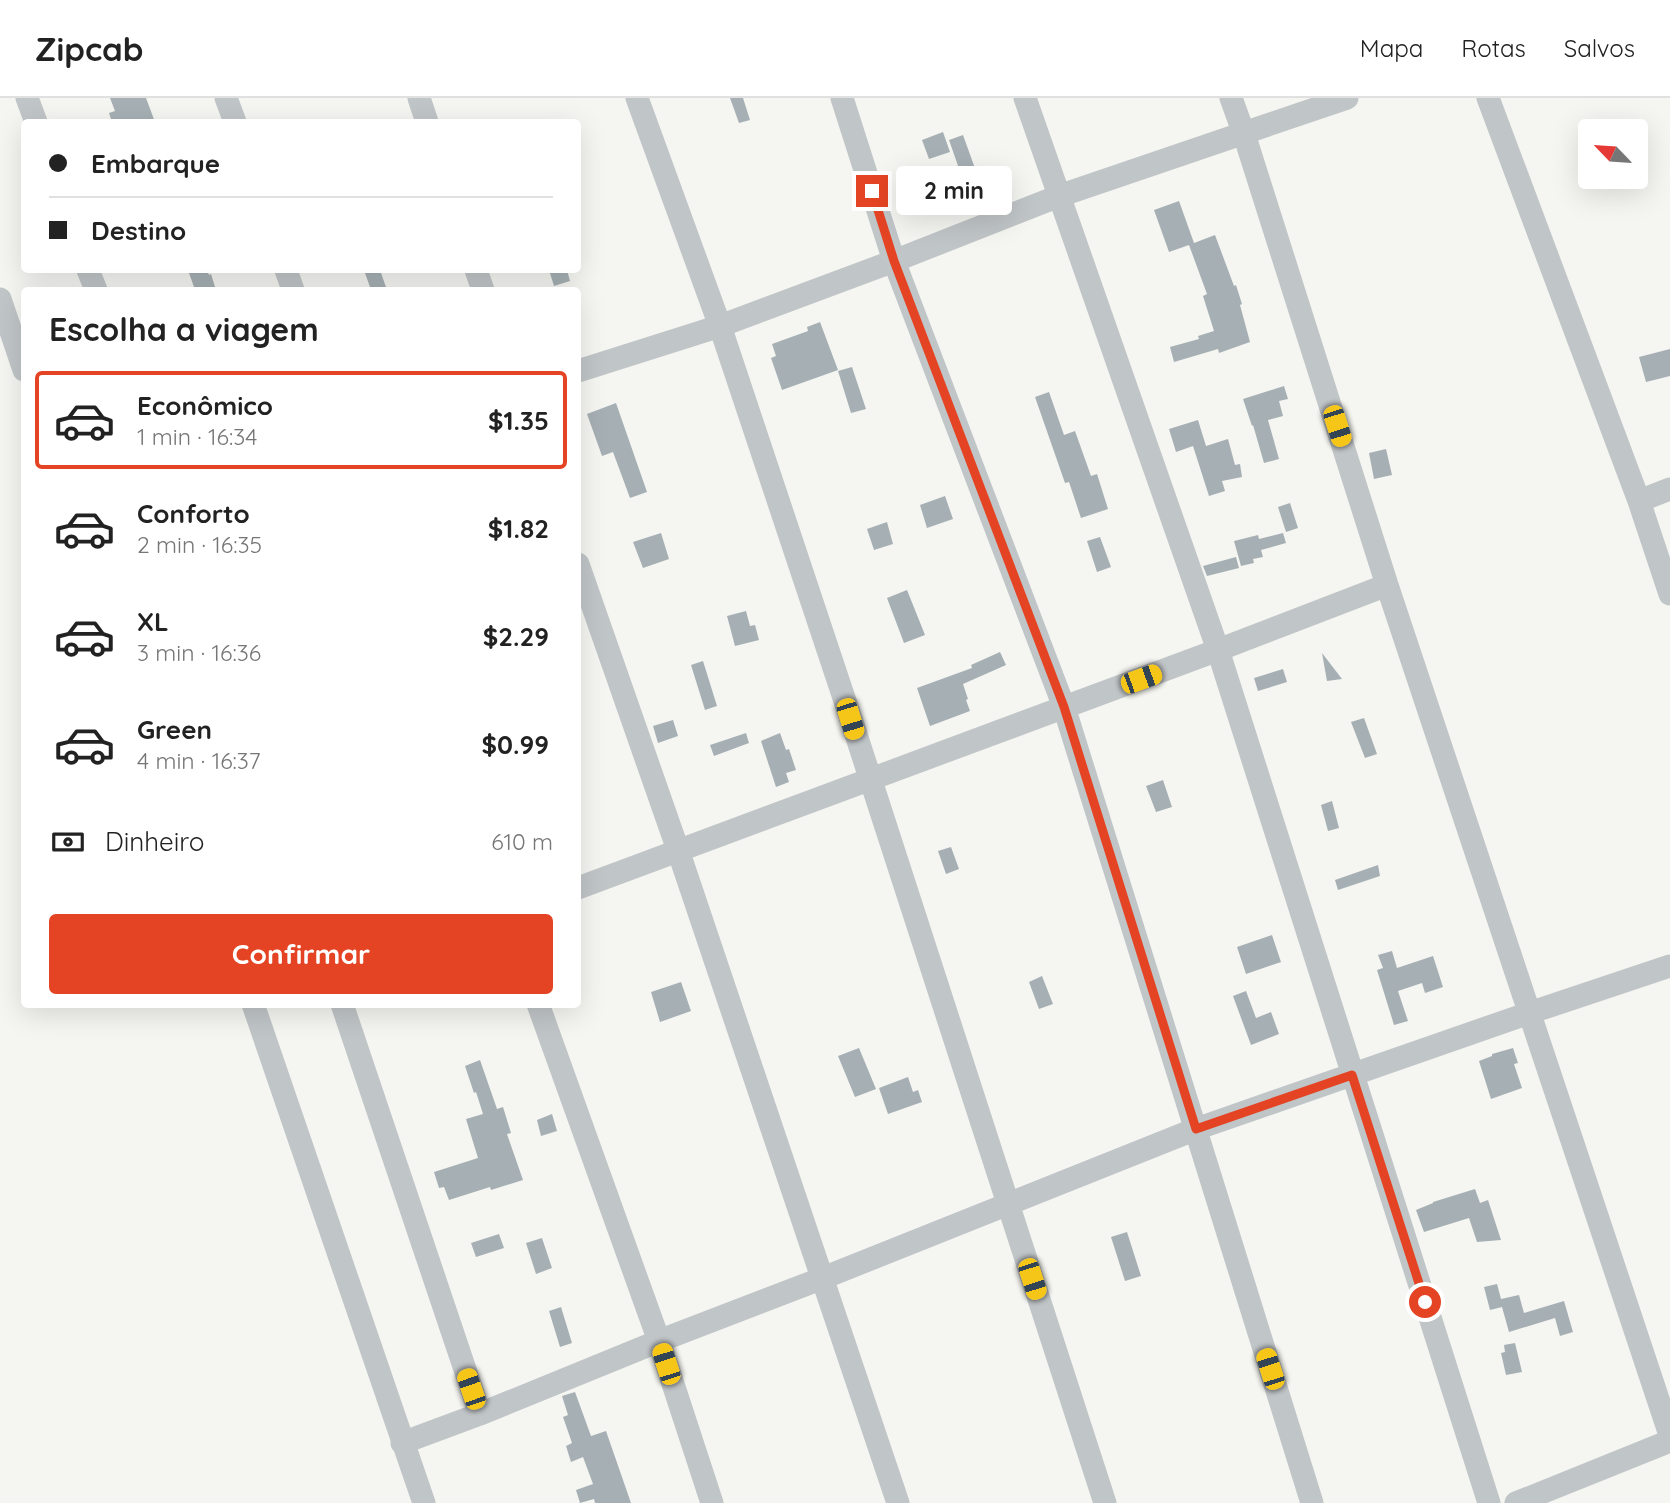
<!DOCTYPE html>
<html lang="pt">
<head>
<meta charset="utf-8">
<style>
  :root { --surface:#fff; --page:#f6f6f6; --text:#222; --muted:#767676; --line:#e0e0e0; --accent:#e44423 }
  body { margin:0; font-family:Quicksand,sans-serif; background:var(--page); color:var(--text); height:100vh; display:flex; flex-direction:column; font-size:26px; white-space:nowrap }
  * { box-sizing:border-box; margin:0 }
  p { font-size:23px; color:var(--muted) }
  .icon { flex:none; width:38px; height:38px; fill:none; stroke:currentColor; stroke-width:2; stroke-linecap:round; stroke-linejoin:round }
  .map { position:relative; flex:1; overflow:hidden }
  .details { position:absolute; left:21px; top:189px; width:560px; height:721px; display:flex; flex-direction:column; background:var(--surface); border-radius:7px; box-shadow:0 7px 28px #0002 }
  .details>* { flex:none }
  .top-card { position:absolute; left:21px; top:21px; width:560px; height:154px; border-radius:7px; box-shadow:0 7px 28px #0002; display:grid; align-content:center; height:154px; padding:0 28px; background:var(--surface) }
  .needle { width:46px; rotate:295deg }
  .tools { position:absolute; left:1578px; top:21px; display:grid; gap:14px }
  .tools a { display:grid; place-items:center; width:70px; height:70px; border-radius:7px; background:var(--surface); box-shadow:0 7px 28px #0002; font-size:35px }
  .end { position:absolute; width:32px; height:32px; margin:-16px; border:9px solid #e44423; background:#fff; box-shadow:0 0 0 4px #fff }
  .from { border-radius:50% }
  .bubble { position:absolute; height:49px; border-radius:7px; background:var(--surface); box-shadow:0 7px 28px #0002; font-size:23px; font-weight:700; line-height:49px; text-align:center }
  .car { position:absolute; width:21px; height:42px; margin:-21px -10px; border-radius:9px; box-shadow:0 0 5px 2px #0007; background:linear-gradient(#f5c518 24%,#345 0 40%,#f5c518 0 76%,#345 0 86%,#f5c518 0) }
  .top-card b { display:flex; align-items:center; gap:24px; height:66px; font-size:26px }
  .top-card b+b { border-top:2px solid var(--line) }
  .top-card i { width:18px; height:18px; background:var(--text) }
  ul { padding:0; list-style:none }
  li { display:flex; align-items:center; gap:21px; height:98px; margin:0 14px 10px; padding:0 14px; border:4px solid transparent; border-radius:7px }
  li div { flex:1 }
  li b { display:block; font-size:26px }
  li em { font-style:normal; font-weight:700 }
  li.on { border-color:var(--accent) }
  li>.icon { width:63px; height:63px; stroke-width:1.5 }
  h2 { padding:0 28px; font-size:32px; line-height:84px }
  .pay { display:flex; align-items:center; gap:18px; height:77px; padding:0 28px; font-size:26px }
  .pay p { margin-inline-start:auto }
  .primary-button { display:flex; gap:14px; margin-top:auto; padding:14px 28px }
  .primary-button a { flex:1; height:80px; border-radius:7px; background:var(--accent); color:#fff; font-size:28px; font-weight:700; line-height:80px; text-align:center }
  header { display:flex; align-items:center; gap:42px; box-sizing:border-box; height:98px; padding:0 35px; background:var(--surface); border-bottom:2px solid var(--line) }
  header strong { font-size:33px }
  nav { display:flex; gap:38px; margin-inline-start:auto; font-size:24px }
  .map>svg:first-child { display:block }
  .building { fill:#a6b0b4 }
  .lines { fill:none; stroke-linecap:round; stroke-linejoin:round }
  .minor { stroke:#c0c5c7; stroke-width:23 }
  .route { stroke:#e44423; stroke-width:9 }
</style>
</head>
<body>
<header>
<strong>Zipcab</strong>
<nav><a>Mapa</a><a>Rotas</a><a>Salvos</a></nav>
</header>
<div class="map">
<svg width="1670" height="1405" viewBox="0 0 1670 1405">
  <rect width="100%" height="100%" fill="#f5f5f1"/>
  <!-- building -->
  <path class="building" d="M110,0H146L155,24H112L109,15L115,13Z
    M730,0H743L750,22L739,25Z
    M943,34L950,54L929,61L922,42Z
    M963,37L977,76L963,82L949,42Z
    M1179,103L1194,145L1215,137L1234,188L1236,187L1242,206L1240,207L1250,244L1219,255L1218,251L1174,264L1170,249L1199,241L1198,238L1214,233L1203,198L1207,196L1189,147L1169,154L1154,112Z
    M188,172H207L209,177L211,176L216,192H195Z
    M364,172H380L387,192H371Z
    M549,172H567L570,183L554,188Z
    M820,224L838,272L782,292L771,260L776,258L772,246L808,233L807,229Z
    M1670,251V278L1646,284L1639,259Z
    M852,269L866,311L851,315L838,273Z
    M1284,288L1288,301L1279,303L1283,318L1268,322L1279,361L1264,365L1253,327L1252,328L1243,301Z
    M1049,294L1064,337L1075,333L1091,378L1097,376L1108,411L1081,420L1069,384L1065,385L1035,299Z
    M616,305L647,394L630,400L613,354L602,358L587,316Z
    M1198,322L1206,348L1228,341L1235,367L1240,366L1242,379L1222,383L1225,393L1209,398L1193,348L1176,354L1169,331Z
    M1386,351L1392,377L1374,381L1369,355Z
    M945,398L953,421L927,430L920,407Z
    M1290,405L1298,430L1286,434L1278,409Z
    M887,424L893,446L874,452L867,431Z
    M661,435L669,461L643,470L633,444Z
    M1283,435L1286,445L1261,452L1263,459L1253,461L1254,465L1241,468L1234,443L1258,437L1259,441Z
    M1100,439L1111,469L1097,474L1087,443Z
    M1236,459L1239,470L1207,478L1203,468Z
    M907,492L925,537L904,545L887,500Z
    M746,513L750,528L755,527L759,542L735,548L727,518Z
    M1000,554L1006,567L963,586L968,601L966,602L970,613L930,628L917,590L972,570L971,567Z
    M1322,555L1342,581L1327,583Z
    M703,563L717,608L705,612L691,567Z
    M1283,571L1287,584L1258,593L1254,580Z
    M1364,620L1377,656L1365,660L1351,624Z
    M673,622L678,638L658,645L653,628Z
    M746,635L749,645L714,658L710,647Z
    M780,635L786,652L789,651L796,672L786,675L789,684L776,689L761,643Z
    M1163,682L1172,709L1156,714L1146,688Z
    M1332,703L1339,730L1328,733L1321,707Z
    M951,749L959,771L946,776L938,753Z
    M1378,767L1380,778L1338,792L1335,782Z
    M1272,837L1281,864L1246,876L1237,849Z
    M1392,853L1397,870L1433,858L1443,889L1425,895L1422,885L1398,893L1408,923L1394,927L1377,872L1383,870L1378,857Z
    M1042,878L1053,906L1039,911L1029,884Z
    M681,884L691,913L660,924L651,894Z
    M1246,893L1256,920L1271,914L1279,936L1251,947L1233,898Z
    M859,950L876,991L855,999L838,958Z
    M1513,950L1518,965L1514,966L1522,990L1491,1001L1479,963L1492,958V956Z
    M480,962L497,1011L503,1009L511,1035L507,1036L523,1082L491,1092L490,1089L449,1102L444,1089L439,1090L434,1074L478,1060L466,1021L483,1016L476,994L474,995L465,968Z
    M908,979L913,994L918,992L922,1004L888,1016L879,990Z
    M552,1016L557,1033L541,1038L537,1022Z
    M1475,1091L1480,1105L1488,1102L1501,1142L1477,1144L1469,1120L1424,1134L1416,1112L1433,1105V1104Z
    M1127,1134L1141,1178L1125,1183L1111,1139Z
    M499,1136L504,1150L476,1159L471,1145Z
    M542,1140L552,1170L536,1176L526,1145Z
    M1497,1186L1501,1201L1519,1197L1524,1215L1564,1203L1573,1234L1560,1238L1555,1220L1509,1234L1502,1209L1490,1212L1484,1189Z
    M561,1209L572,1245L560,1249L549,1213Z
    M1515,1245L1522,1274L1506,1277L1501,1255L1505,1254L1504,1247Z
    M575,1294L591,1338L606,1333L631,1405H595L594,1401L580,1405L576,1392L593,1386L583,1359L571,1364L566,1348L572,1345L563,1319L568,1317L562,1298Z"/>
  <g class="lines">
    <!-- minor -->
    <path class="minor" d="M27,0L36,24
      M226,0L235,24
      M419,0L427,24
      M637,0L720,228L851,621L1105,1405
      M842,0L894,163L1064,609L1312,1405
      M1025,0L1218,552L1489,1405
      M1231,0L1244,36L1387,487L1670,1337
      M1488,0L1639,403L1670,496
      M88,172L96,192
      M286,172L293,192
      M476,172L483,192
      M0,201L24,272
      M578,273L720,228L894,163L1059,98L1347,0
      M1639,403L1670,391
      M578,466L678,752L898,1405
      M578,790L1218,552L1387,487
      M253,906L424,1405
      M342,906L480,1316
      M538,906L659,1243L712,1405
      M402,1345L480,1316L659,1243L823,1180L1196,1031L1529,915L1670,868
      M1516,1405L1670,1343"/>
  </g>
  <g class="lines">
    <!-- route -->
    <path class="route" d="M872,93L894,163L1064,609L1196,1031L1352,977L1425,1204"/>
  </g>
</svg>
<div class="tools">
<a><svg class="needle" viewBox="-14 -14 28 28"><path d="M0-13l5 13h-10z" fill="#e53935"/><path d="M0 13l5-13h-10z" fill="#767676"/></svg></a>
</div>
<i class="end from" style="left:1425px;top:1204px"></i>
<i class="end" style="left:872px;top:93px"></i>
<div class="bubble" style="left:896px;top:68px;width:116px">2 min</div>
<i class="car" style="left:1337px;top:328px;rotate:162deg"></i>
<i class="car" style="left:1141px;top:581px;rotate:70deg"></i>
<i class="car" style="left:850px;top:621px;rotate:163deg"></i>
<i class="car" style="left:1032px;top:1181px;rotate:162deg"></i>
<i class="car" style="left:666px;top:1266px;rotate:342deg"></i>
<i class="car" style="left:1270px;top:1271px;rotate:342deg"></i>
<i class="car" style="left:471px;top:1291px;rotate:341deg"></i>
<div class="top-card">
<b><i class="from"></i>Embarque</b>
<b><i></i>Destino</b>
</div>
<section class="details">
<h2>Escolha a viagem</h2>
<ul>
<li class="on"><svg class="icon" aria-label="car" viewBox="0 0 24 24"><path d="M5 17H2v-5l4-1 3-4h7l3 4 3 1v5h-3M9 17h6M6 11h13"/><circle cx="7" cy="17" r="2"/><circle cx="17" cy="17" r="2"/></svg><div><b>Econômico</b><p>1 min · 16:34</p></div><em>$1.35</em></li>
<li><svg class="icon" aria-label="car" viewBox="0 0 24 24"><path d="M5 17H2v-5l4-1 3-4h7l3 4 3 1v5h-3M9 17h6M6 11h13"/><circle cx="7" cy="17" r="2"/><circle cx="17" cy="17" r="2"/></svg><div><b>Conforto</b><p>2 min · 16:35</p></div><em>$1.82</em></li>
<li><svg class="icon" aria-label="car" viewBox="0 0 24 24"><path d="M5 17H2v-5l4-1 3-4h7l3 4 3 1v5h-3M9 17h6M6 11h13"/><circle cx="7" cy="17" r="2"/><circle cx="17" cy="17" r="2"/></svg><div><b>XL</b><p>3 min · 16:36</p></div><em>$2.29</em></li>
<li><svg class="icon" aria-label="car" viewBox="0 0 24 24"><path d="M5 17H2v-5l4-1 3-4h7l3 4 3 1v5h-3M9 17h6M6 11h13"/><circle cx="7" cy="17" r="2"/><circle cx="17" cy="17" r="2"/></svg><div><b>Green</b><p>4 min · 16:37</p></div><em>$0.99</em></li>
</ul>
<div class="pay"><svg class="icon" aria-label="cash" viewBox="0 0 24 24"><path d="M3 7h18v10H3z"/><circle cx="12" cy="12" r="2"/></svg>Dinheiro<p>610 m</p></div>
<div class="primary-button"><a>Confirmar</a></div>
</section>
</div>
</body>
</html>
